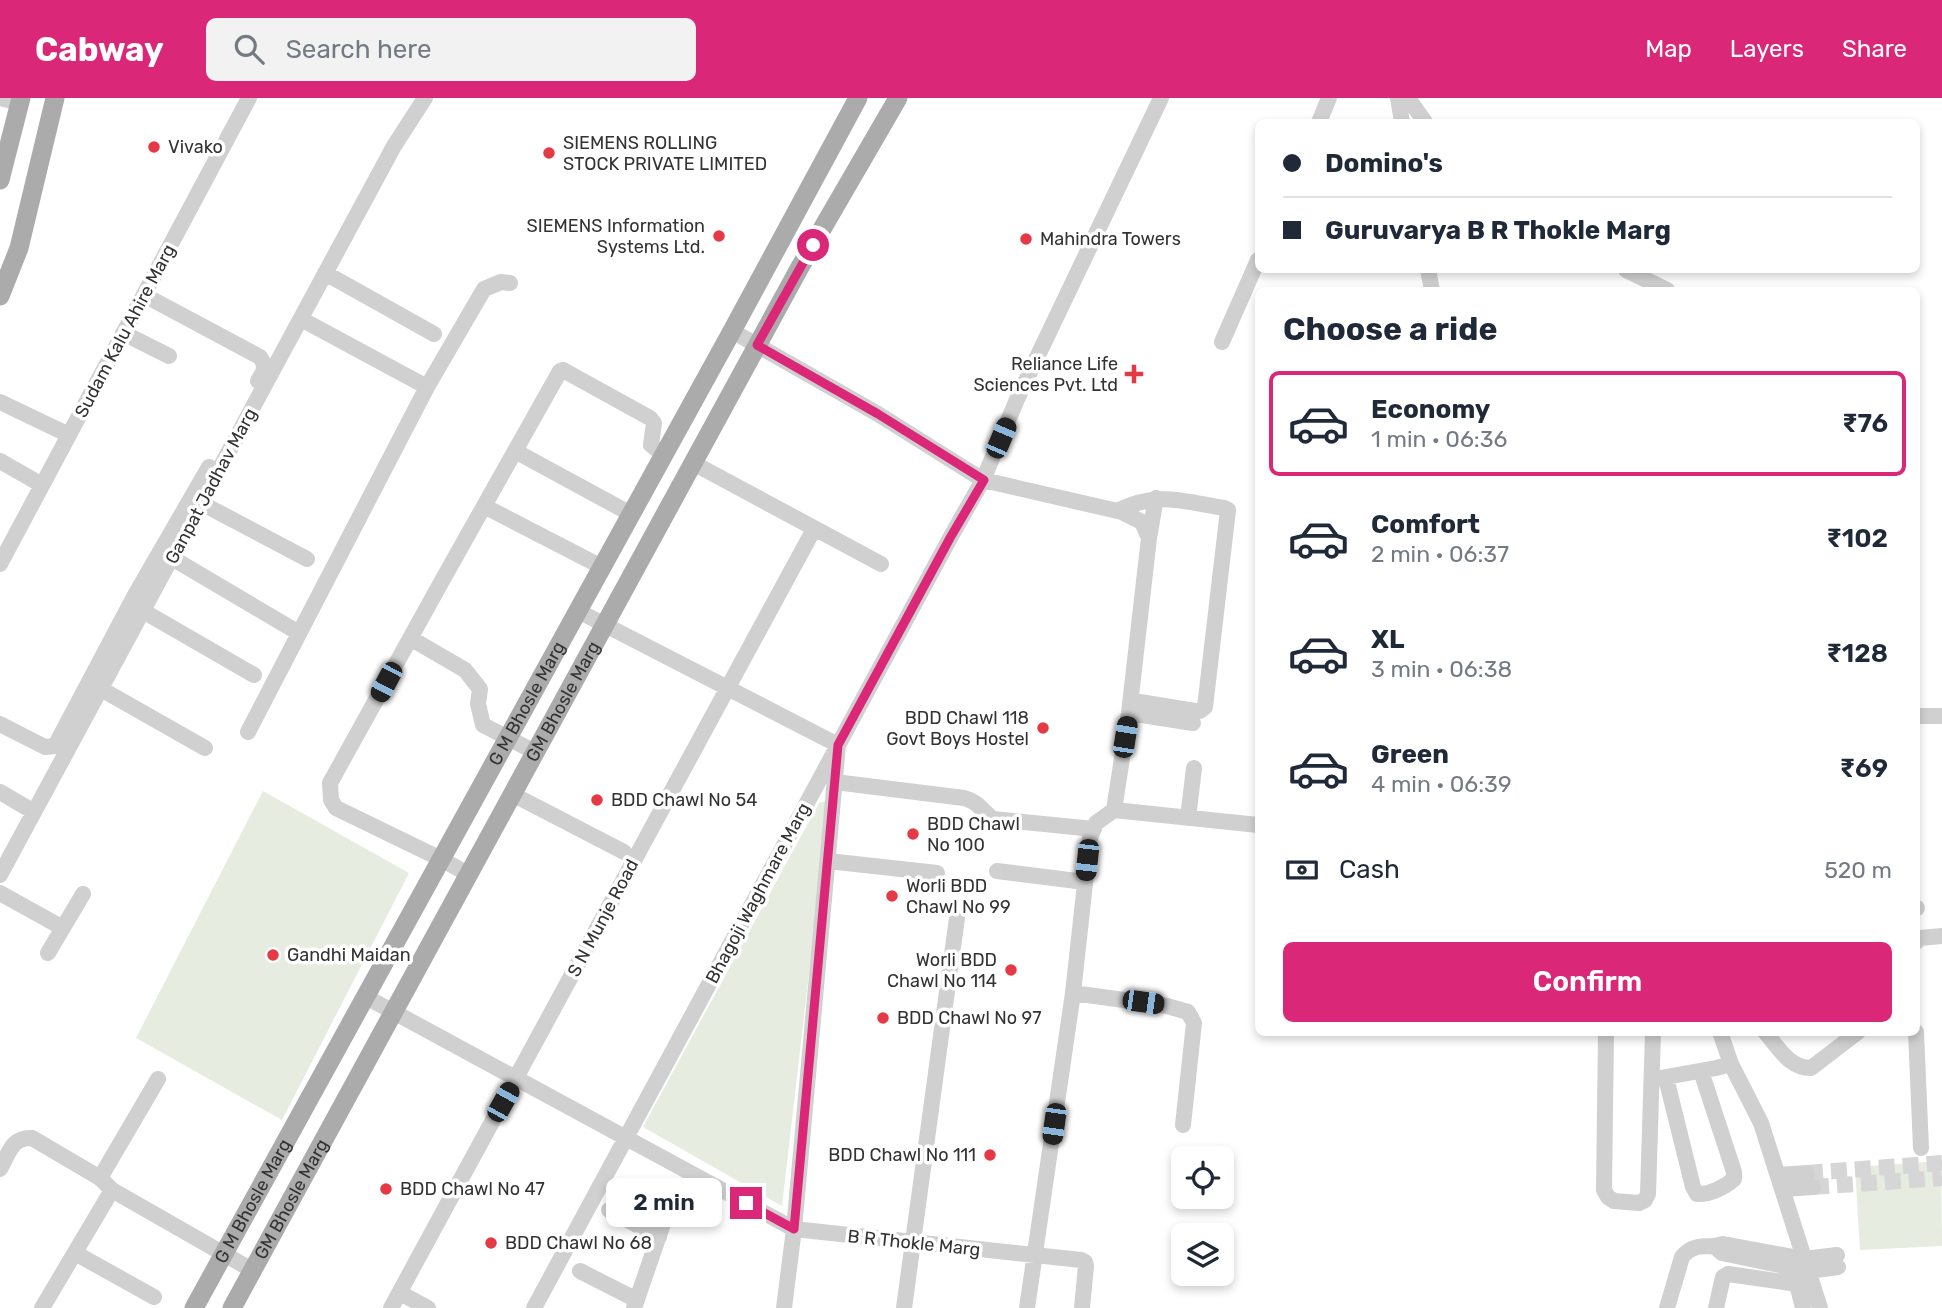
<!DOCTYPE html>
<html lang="en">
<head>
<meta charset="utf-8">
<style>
  :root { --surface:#fff; --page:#f2f2f3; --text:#1f2937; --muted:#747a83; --line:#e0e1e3; --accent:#db2777 }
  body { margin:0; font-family:Rubik,sans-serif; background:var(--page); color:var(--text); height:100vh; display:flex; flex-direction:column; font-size:26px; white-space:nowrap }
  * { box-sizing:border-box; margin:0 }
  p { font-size:23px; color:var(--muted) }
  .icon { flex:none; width:38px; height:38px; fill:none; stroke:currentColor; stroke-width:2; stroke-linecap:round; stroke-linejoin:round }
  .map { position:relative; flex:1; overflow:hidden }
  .sheet { position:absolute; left:1255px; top:189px; width:665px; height:749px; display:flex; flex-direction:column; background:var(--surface); border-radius:10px; box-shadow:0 4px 10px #0003 }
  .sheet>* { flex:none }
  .hud { position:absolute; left:1255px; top:21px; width:665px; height:154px; border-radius:10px; box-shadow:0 4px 10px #0003; display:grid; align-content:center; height:154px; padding:0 28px; background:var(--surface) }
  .buttons { position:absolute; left:1171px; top:1048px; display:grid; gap:14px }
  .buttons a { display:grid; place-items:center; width:63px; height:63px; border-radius:10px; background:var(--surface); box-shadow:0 4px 10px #0003; font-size:35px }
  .end { position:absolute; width:32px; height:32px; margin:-16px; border:9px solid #db2777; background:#fff; box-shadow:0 0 0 4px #fff }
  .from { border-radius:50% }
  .bubble { position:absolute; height:49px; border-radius:10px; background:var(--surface); box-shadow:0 4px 10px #0003; font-size:23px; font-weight:600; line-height:49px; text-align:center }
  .car { position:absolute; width:21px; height:42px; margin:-21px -10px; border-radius:9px; box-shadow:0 0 5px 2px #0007; background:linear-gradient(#222 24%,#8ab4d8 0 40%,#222 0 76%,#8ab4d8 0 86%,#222 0) }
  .hud b { display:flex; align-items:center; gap:24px; height:66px; font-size:26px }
  .hud b+b { border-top:2px solid var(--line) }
  .hud i { width:18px; height:18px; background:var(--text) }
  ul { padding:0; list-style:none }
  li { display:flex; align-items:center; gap:21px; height:105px; margin:0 14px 10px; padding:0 14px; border:4px solid transparent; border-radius:10px }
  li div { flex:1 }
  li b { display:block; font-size:26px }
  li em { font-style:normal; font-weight:600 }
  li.active { border-color:var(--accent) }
  li>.icon { width:63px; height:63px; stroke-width:1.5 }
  h2 { padding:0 28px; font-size:32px; line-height:84px }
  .pay { display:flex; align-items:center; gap:18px; height:77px; padding:0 28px; font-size:26px }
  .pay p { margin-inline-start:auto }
  .cta { display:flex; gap:14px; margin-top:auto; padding:14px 28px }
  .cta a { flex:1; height:80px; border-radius:10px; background:var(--accent); color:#fff; font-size:28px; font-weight:600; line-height:80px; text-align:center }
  header { display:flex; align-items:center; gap:42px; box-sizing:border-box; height:98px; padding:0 35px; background:var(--accent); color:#fff }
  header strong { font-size:33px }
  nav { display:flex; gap:38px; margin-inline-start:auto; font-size:24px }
  .search { width:490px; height:63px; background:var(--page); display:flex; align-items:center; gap:18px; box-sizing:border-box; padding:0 24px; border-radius:10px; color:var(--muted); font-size:26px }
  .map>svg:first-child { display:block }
  .green { fill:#e6ecdf }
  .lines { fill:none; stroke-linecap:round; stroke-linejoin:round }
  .minor-tunnel { stroke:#d6d6d6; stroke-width:16; stroke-dasharray:16 8; stroke-linecap:butt }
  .minor { stroke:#d0d0d0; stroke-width:16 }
  .major { stroke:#ababab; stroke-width:19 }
  .route { stroke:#db2777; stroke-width:9 }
  .poi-dot { fill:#e63946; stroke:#fff; stroke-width:2.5 }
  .labels { text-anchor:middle; stroke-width:7; stroke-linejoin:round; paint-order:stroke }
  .poi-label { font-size:18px; fill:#333; stroke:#fff; text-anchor:start }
  .street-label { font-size:18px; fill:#333; stroke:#fff }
</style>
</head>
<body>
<header>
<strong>Cabway</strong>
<div class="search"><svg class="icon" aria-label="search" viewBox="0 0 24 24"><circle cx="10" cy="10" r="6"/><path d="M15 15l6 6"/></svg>Search here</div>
<nav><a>Map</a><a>Layers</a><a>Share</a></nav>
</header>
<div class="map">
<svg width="1942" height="1210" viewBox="0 0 1942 1210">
  <rect width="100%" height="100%" fill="#fff"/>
  <!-- green -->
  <path class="green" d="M263,693L409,775L282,1022L136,940Z
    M822,704H826L828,711L782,1108L643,1029L819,705Z
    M1941,1063L1942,1148L1860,1152L1855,1069Z"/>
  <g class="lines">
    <!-- minor-tunnel -->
    <path class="minor-tunnel" d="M1807,1075L1942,1065
      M1813,1089L1942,1080"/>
    <!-- minor -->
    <path class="minor" d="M0,0L20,5
      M1398,0L1402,24
      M1408,0L1425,24
      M1319,24L1329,0
      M1428,172L1432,192
      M1626,172L1667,192
      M325,175L434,236
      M144,197L260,259C267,269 264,273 258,283
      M732,233L878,316L983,382L1122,414L1142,424L1149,440
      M123,235L169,258
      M1222,244L1258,162
      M427,289L484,191L501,184L510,185
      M0,304L69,337
      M515,353L631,416
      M0,363L42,387
      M693,365L881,466
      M201,405L307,461
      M484,408L602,469
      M1117,413C1157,393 1182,403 1224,410L1228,412L1205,609L1200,613H1195L1140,604
      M172,460L299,535
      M0,466L249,0
      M143,513L254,577
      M578,513L838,647L794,1131L784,1210
      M410,540L465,572L480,591L478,606L483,627L535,654
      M101,591L205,650
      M1129,615L1193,625
      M1916,618H1942
      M0,626L45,649L55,648L135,497L209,369
      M248,634L427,289L301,221
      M835,684L964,700C979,704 981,712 993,721L1094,731
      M0,694L34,714
      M512,696L624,754
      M1114,712L1258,727
      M1188,720L1194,670
      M828,763L937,775
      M997,773L1085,784
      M468,776L441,761L336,710L331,702L330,685L443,481L560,273L563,272L650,320L654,325L651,347L664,357
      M0,777L394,48L425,0
      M0,795L63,830
      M1916,810H1917
      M1916,844L1920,840L1942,838
      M48,855L83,796
      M1073,895L1167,908L1188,914L1194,925L1183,1027
      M366,899L794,1131L1081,1162L1085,1164L1086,1168L1082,1210
      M1606,934L1604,1092L1608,1099L1614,1103L1639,1105L1645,1102L1648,1096L1653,934
      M1720,934L1731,966L1761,1025L1820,1210
      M1765,934C1779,950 1789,970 1811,970L1858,934
      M1916,934L1921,1050
      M1666,980L1693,1089L1697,1096C1709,1097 1725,1089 1734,1081V1074L1701,973
      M1655,981L1716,970L1731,966
      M0,1071C9,1056 11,1039 32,1040L100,1080L112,1092L252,1172
      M1778,1077L1807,1075
      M100,1080L158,981
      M1783,1091L1813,1089
      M609,1112L659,1139
      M75,1155L154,1199
      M1837,1157L1804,1161L1723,1146L1714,1148L1722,1155L1808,1173L1838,1169
      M580,1173L637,1202
      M1797,1186L1803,1210
      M400,1195L428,1210
      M42,1210L112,1092
      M391,1210L814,431
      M534,1210L950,440L983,382L1018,299L1161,0
      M634,1210L665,1120
      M904,1210L957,820
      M1027,1210L1073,895L1090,740L1096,725L1114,712L1129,615L1149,440L1156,400
      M1667,1210L1682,1159C1691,1148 1700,1148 1714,1148
      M1716,1210L1723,1179L1728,1176L1797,1186L1811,1183"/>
    <!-- major -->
    <g class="major">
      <path d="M0,82L21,0"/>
      <path d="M0,198L19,150L55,0"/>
      <path id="s1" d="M194,1210L732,233L858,0"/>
      <path id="s2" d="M232,1210L800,169L898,0"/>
    </g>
  </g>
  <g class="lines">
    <!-- route -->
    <path class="route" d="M746,1105L794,1131L838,647L950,440L984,382L878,316L757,247L813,147"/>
  </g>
  <!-- markers -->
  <g class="poi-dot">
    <circle cx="154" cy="49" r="7"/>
    <circle cx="549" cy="55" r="7"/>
    <circle cx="719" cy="138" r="7"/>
    <circle cx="1026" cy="141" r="7"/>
    <path d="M1130.5 265.5h7v7h7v7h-7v7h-7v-7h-7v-7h7z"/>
    <circle cx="1043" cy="630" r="7"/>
    <circle cx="597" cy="702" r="7"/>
    <circle cx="913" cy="736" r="7"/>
    <circle cx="892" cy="798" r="7"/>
    <circle cx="273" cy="857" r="7"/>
    <circle cx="1011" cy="872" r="7"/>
    <circle cx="883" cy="920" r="7"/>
    <circle cx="990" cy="1057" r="7"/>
    <circle cx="386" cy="1091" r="7"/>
    <circle cx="491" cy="1145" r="7"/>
  </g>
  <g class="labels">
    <!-- poi labels -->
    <g class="poi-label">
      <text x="563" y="51">SIEMENS ROLLING<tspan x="563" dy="21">STOCK PRIVATE LIMITED</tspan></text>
      <text x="168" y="55">Vivako</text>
      <text x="705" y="134" text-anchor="end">SIEMENS Information<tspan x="705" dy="21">Systems Ltd.</tspan></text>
      <text x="1040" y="147">Mahindra Towers</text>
      <text x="1118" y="272" text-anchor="end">Reliance Life<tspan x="1118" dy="21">Sciences Pvt. Ltd</tspan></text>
      <text x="1029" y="626" text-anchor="end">BDD Chawl 118<tspan x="1029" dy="21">Govt Boys Hostel</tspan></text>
      <text x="611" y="708">BDD Chawl No 54</text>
      <text x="927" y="732">BDD Chawl<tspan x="927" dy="21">No 100</tspan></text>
      <text x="906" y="794">Worli BDD<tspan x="906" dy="21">Chawl No 99</tspan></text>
      <text x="287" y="863">Gandhi Maidan</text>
      <text x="997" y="868" text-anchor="end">Worli BDD<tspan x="997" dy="21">Chawl No 114</tspan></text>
      <text x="897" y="926">BDD Chawl No 97</text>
      <text x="976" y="1063" text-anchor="end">BDD Chawl No 111</text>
      <text x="400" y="1097">BDD Chawl No 47</text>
      <text x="505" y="1151">BDD Chawl No 68</text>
    </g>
    <!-- street labels -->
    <g class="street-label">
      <text transform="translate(125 233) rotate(-62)" y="6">Sudam Kalu Ahire Marg</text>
      <text transform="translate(211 388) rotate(-62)" y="6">Ganpat Jadhav Marg</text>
      <text dy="6" stroke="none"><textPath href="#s2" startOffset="691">GM Bhosle Marg</textPath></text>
      <text dy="6" stroke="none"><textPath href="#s1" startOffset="690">G M Bhosle Marg</textPath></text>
      <text transform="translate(758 795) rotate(-62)" y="6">Bhagoji Waghmare Marg</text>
      <text transform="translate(603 820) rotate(-62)" y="6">S N Munje Road</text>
      <text dy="6" stroke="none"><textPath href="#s2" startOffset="124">GM Bhosle Marg</textPath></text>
      <text dy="6" stroke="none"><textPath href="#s1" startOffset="122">G M Bhosle Marg</textPath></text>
      <text transform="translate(914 1145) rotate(6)" y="6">B R Thokle Marg</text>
    </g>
  </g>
</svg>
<div class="buttons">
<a><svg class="icon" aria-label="locate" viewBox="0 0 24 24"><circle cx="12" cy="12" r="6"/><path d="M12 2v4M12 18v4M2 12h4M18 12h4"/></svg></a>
<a><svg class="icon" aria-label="layers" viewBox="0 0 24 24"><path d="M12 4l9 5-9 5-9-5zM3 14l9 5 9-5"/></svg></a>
</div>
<i class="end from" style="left:813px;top:147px"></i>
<i class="end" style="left:746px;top:1105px"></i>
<div class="bubble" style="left:606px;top:1080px;width:116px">2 min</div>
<i class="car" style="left:1001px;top:340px;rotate:23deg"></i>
<i class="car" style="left:386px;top:584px;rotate:208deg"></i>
<i class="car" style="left:1125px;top:639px;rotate:9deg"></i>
<i class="car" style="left:1087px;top:762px;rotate:186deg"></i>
<i class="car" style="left:1143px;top:904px;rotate:98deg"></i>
<i class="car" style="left:503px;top:1004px;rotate:29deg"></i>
<i class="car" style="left:1054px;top:1026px;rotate:188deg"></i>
<div class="hud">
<b><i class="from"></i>Domino's</b>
<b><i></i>Guruvarya B R Thokle Marg</b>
</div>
<section class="sheet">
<h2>Choose a ride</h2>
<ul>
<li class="active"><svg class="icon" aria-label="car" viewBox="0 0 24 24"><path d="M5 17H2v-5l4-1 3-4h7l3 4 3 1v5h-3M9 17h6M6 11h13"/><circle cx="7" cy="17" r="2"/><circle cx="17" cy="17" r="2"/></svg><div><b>Economy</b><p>1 min · 06:36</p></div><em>₹76</em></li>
<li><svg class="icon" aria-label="car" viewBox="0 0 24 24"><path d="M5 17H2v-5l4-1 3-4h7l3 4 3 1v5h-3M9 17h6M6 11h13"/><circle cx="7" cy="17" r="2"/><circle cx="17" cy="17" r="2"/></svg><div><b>Comfort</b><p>2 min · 06:37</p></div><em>₹102</em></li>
<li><svg class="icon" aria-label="car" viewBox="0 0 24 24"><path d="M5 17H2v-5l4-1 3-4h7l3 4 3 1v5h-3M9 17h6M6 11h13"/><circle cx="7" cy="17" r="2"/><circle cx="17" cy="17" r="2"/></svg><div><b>XL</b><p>3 min · 06:38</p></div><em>₹128</em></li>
<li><svg class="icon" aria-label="car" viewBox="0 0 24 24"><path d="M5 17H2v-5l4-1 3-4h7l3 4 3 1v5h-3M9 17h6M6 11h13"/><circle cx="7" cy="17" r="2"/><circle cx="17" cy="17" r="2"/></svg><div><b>Green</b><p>4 min · 06:39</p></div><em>₹69</em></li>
</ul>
<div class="pay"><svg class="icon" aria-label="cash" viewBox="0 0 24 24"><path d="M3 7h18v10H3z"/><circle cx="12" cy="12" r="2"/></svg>Cash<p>520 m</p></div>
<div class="cta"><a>Confirm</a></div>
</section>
</div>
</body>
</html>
